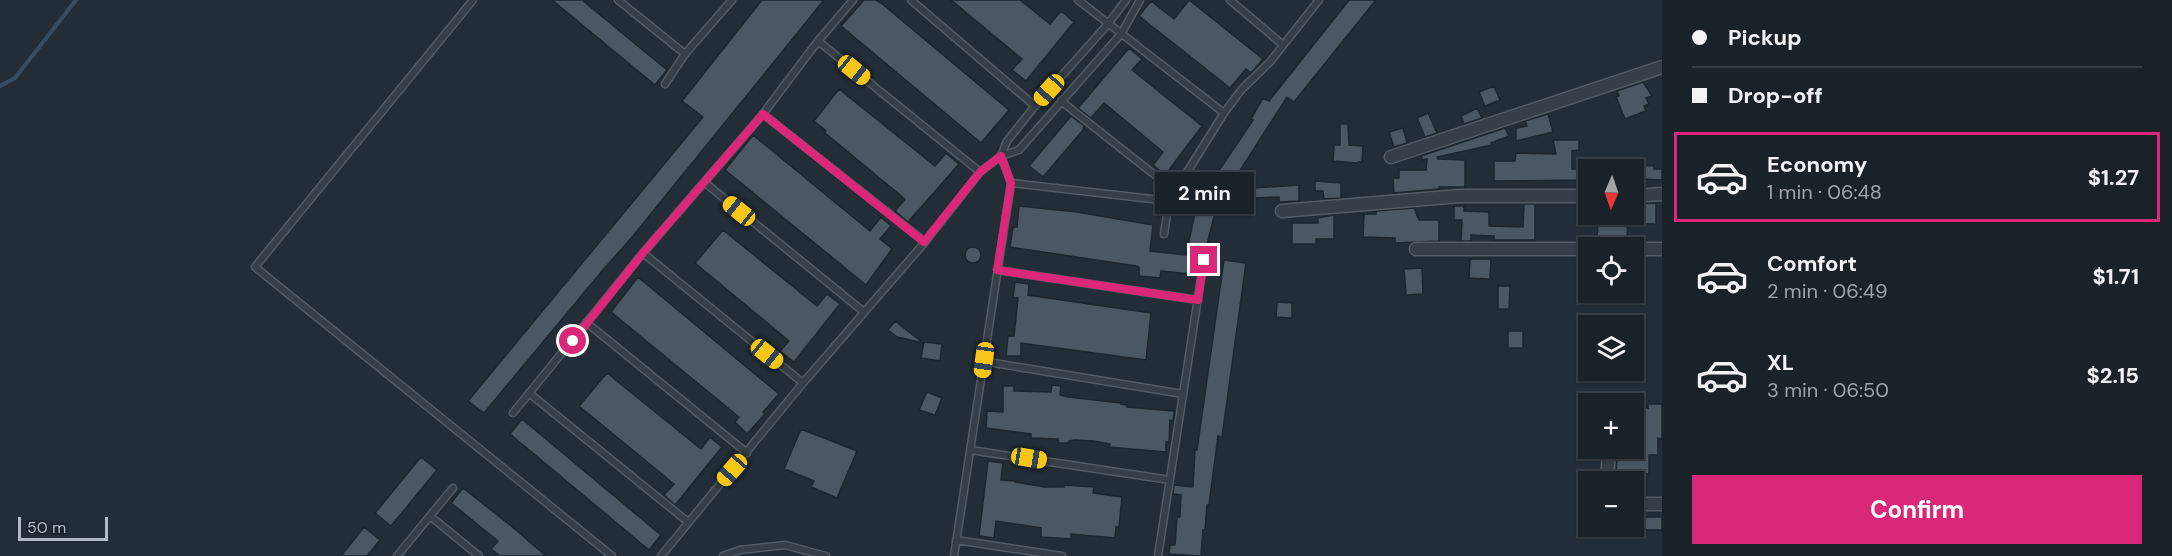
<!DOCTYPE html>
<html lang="en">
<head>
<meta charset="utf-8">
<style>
  :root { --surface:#1a2229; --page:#232a31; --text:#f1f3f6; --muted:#9fa4a8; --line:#383f46; --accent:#db2777 }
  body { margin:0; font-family:"DM Sans",sans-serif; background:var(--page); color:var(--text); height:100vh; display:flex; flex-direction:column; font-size:22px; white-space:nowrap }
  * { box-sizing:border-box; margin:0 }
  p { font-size:20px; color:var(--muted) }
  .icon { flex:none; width:33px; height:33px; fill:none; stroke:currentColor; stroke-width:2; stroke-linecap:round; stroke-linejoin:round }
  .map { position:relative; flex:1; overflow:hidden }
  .side { display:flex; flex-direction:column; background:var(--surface); width:510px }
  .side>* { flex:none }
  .hud { display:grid; align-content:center; height:132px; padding:0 30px; background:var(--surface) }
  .needle { width:39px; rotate:182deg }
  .fabs { position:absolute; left:1578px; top:159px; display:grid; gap:12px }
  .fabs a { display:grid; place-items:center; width:66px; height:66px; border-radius:0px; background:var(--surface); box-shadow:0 2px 4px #0004,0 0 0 2px var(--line); font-size:30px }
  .scale { position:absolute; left:18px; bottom:15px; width:90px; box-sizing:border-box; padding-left:6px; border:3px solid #b0b9c4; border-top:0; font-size:16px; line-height:21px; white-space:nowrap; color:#b0b9c4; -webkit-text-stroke:4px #1b242c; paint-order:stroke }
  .end { position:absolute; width:27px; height:27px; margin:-14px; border:8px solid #db2777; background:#fff; box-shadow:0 0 0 3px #fff }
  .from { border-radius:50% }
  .bubble { position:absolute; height:42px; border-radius:0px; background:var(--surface); box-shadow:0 2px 4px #0004,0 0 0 2px var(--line); font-size:20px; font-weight:700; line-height:42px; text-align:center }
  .car { position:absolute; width:18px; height:36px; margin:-18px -9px; border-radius:8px; box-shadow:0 0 4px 2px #0007; background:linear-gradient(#f5c518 24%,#345 0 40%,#f5c518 0 76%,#345 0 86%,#f5c518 0) }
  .hud b { display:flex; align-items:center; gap:21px; height:57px; font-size:22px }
  .hud b+b { border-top:2px solid var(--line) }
  .hud i { width:15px; height:15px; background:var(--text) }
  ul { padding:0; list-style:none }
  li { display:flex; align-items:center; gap:18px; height:90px; margin:0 12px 9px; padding:0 18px; border:3px solid transparent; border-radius:0px }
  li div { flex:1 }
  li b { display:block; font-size:22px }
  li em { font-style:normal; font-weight:700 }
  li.selected { border-color:var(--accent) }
  li>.icon { width:54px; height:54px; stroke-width:1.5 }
  .primary-button { display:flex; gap:12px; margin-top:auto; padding:12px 30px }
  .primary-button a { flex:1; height:69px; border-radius:0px; background:var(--accent); color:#fff; font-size:24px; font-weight:700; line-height:69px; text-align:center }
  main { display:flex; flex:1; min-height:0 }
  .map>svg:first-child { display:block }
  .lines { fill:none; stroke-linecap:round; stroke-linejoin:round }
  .stream { stroke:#394c5f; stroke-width:4 }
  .building { fill:#4b5762; stroke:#1d262e; stroke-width:1.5 }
  .lane-casing { stroke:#535c65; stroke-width:9 }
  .street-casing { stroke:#535c65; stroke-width:15 }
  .lane { stroke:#363f47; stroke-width:6 }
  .street { stroke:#363f47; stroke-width:12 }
  .route { stroke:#db2777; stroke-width:8 }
</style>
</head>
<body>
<main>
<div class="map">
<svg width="1662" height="556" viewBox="0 0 1662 556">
  <rect width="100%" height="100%" fill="#222d37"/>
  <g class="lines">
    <!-- stream -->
    <path class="stream" d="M0,86L15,78L76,0"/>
  </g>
  <!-- building -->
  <path class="building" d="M552,0H582L667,70L655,85Z
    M762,0H824L633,236L602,271L484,413L468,401L703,117L682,101Z
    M864,0H875L881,3L1009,110L981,143L841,26Z
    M951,0H1020L1050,24L1061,11L1074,22L1026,81L1012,70L1022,59Z
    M1189,0L1263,59L1251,73L1246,69L1230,88L1139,16L1151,1L1174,19Z
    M1349,0H1376L1294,102L1287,97L1216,208L1206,249L1196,247L1195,263H1192L1191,274L1161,271L1160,278L1139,276V267L1136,266L1010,247L1013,227H1017L1019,206L1077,212L1153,225L1150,251L1186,255L1196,208L1209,187L1207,185L1215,174L1216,175L1253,120L1251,119L1263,98L1269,101Z
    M1129,48L1142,59L1132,70L1202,126L1165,175L1153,165L1163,152L1104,103L1091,118L1078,108Z
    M1643,82L1652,96L1646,98L1649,104L1644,106L1646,111L1625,119L1616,97L1619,96L1617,91Z
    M1494,86L1500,100L1485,106L1479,92Z
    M839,89L935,166L946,153L959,164L908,222L895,211L905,199L825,133L826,131L814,121Z
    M1477,108L1482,118L1464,124L1461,116Z
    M1428,113L1437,133L1425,137L1417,118Z
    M1548,114L1553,132L1516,141V128L1527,126L1525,121Z
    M1071,116L1084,126L1083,130L1043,177L1029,166Z
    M1340,124H1348L1349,145L1363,146L1362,161L1356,163L1333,161L1334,145H1340Z
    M1403,128L1407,143L1394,147L1389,132Z
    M1505,128L1509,136L1491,143L1492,145L1437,157L1438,159L1465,160V187H1439V189L1394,193L1393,178H1399V170H1426L1427,159L1422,160L1421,156Z
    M753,135L870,231L881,217L891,226L880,239L892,249L866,285L725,170Z
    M1553,140H1579V150L1572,151V169H1587V180L1494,181V161H1515L1516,153L1556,154Z
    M1641,165L1654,166V169H1662V180L1641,179Z
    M1315,181L1341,183V198L1324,199L1323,191H1315Z
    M1299,185V201L1279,202V197L1253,198V188Z
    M1656,203V224H1637V204Z
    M1524,204H1535V240H1494V236L1471,235V241H1461L1462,220H1454V206H1464V211L1489,212V226L1523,227Z
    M1414,208L1419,220H1439V241L1395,243V238L1363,237L1364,214H1376V211Z
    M1334,215V239H1316V244H1292V223H1318V218Z
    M1602,216H1628L1627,243L1597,241L1598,220H1601Z
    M723,230L817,306L827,294L840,304L794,362L780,351L789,341L695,263Z
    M965 255a8 8 0 1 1 16 0a8 8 0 1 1-16 0Z
    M1470,259H1491L1490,279L1469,278Z
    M1224,260L1246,263L1222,437L1218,436L1209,505H1207L1205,530H1203L1201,556L1169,554L1170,545H1175L1177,517H1180L1181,495L1173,494L1174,485L1193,487L1195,450H1197Z
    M1422,268L1423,294L1406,295L1404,269Z
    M638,277L779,394L763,412L765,414L747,434L735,422L739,417L611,312Z
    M1015,282L1029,284L1028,295L1151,313L1146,360L1021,343V356H1006L1008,336H1014L1018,298L1013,297Z
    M1498,286H1510L1509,309H1498Z
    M1277,302L1292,303V318L1276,317Z
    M895,321L923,343L897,337L888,330Z
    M1508,331H1523V348H1508Z
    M924,342L942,344L940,361L921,358Z
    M607,373L701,449L710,437L722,447L675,505L664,495L674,484L579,406Z
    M1052,385L1061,386L1060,395L1068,397L1121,403V404L1127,405V407L1174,411L1173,421L1170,420L1169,442H1166V452L1109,447L1110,444L1094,441L1075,440L1069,441L1068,443H1058V439L1031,438V434L986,428L987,411L1003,412V386H1014V391L1051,392Z
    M927,392L942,398L935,415L919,410Z
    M1648,404H1662V439L1658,438V455H1649V474L1616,473L1618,448H1634V424H1642L1643,407L1648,408Z
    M522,419L661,535L649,550L510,434Z
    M801,429L857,451L837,498L811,487L814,481L784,469Z
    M421,457L437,470L391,526L375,513Z
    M988,461L1003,463L1001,480L1015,481V482L1045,487H1064V485L1094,487L1093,493L1122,497L1119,527H1116L1115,538L1071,534V539L1041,537V528L996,521L994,538L979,536Z
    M463,488L510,525L546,556H500L491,549L498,541L451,503Z
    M1634,517H1662V530H1634Z
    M364,527L380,540L367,556H341Z"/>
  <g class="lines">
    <!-- lane casing -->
    <g class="lane-casing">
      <path id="lane" d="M473,0L255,267L612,556
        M618,0L685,54
        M911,0L1035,106
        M1078,0L1224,113
        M1230,0L1283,45
        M818,41L980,172
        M665,84L685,54L732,0
        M1061,101L1175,191
        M763,114L925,242
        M704,182L864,312
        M1011,183L1169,201
        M1164,234L1169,201L1224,113L1242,89L1270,62L1319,0
        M643,253L803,383
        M997,270L1198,300
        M587,323L747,453
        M984,360L994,363L1183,394
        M529,393L688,522
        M513,413L643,253L763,114L818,41L853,0
        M970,450L1170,480
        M430,516L479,556
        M956,540L1062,556
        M397,556L453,488
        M661,556L803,383L925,242L980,172L1001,156L1019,150L1121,34L1140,0
        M723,556L740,550L785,545L826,556
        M954,556L1011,183L1001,156L1007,141L1035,106L1108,24L1126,0
        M1158,556L1204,259"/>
    </g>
    <!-- street casing -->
    <g class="street-casing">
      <path id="street" d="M1391,157L1662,67
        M1634,196L1662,194
        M1282,211L1460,196H1588
        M1416,249H1588
        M1634,249H1662
        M1607,482L1609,448
        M1634,504H1662"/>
    </g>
    <!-- lane -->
    <use href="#lane" class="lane"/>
    <!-- street -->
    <use href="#street" class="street"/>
  </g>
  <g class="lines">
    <!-- route -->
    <path class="route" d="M573,341L643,253L763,114L924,242L980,172L1001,156L1011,183L997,270L1198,300L1204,260"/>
  </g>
</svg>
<div class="fabs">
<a><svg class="needle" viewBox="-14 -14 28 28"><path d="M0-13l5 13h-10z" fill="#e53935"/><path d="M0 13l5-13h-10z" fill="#9fa4a8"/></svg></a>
<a><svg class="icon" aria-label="locate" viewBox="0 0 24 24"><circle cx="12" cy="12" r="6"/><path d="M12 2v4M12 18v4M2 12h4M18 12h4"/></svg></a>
<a><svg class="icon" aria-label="layers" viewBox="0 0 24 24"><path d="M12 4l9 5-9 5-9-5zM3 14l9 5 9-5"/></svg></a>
<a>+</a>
<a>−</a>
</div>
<div class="scale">50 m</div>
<i class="end from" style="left:573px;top:341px"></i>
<i class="end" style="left:1204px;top:260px"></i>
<div class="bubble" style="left:1155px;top:172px;width:99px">2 min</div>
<i class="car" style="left:854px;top:70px;rotate:129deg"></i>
<i class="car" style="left:1049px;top:90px;rotate:222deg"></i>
<i class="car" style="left:739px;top:211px;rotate:309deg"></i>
<i class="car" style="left:767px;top:354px;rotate:129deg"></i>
<i class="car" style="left:984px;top:360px;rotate:188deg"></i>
<i class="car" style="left:1029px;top:458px;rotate:99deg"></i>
<i class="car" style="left:732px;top:470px;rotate:221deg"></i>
</div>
<section class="side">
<div class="hud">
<b><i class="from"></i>Pickup</b>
<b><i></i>Drop-off</b>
</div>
<ul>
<li class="selected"><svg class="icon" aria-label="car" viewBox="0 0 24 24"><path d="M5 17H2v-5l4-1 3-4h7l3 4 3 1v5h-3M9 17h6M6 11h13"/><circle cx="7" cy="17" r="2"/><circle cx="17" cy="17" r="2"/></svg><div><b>Economy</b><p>1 min · 06:48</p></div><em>$1.27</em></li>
<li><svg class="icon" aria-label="car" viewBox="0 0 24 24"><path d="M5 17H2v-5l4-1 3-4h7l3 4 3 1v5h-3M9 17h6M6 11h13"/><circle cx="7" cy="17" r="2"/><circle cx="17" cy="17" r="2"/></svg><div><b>Comfort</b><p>2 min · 06:49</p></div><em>$1.71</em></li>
<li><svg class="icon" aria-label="car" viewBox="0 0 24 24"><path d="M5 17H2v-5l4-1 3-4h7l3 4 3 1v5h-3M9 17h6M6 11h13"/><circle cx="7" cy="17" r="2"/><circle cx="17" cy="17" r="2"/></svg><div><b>XL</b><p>3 min · 06:50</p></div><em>$2.15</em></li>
</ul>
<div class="primary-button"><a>Confirm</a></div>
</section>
</main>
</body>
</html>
